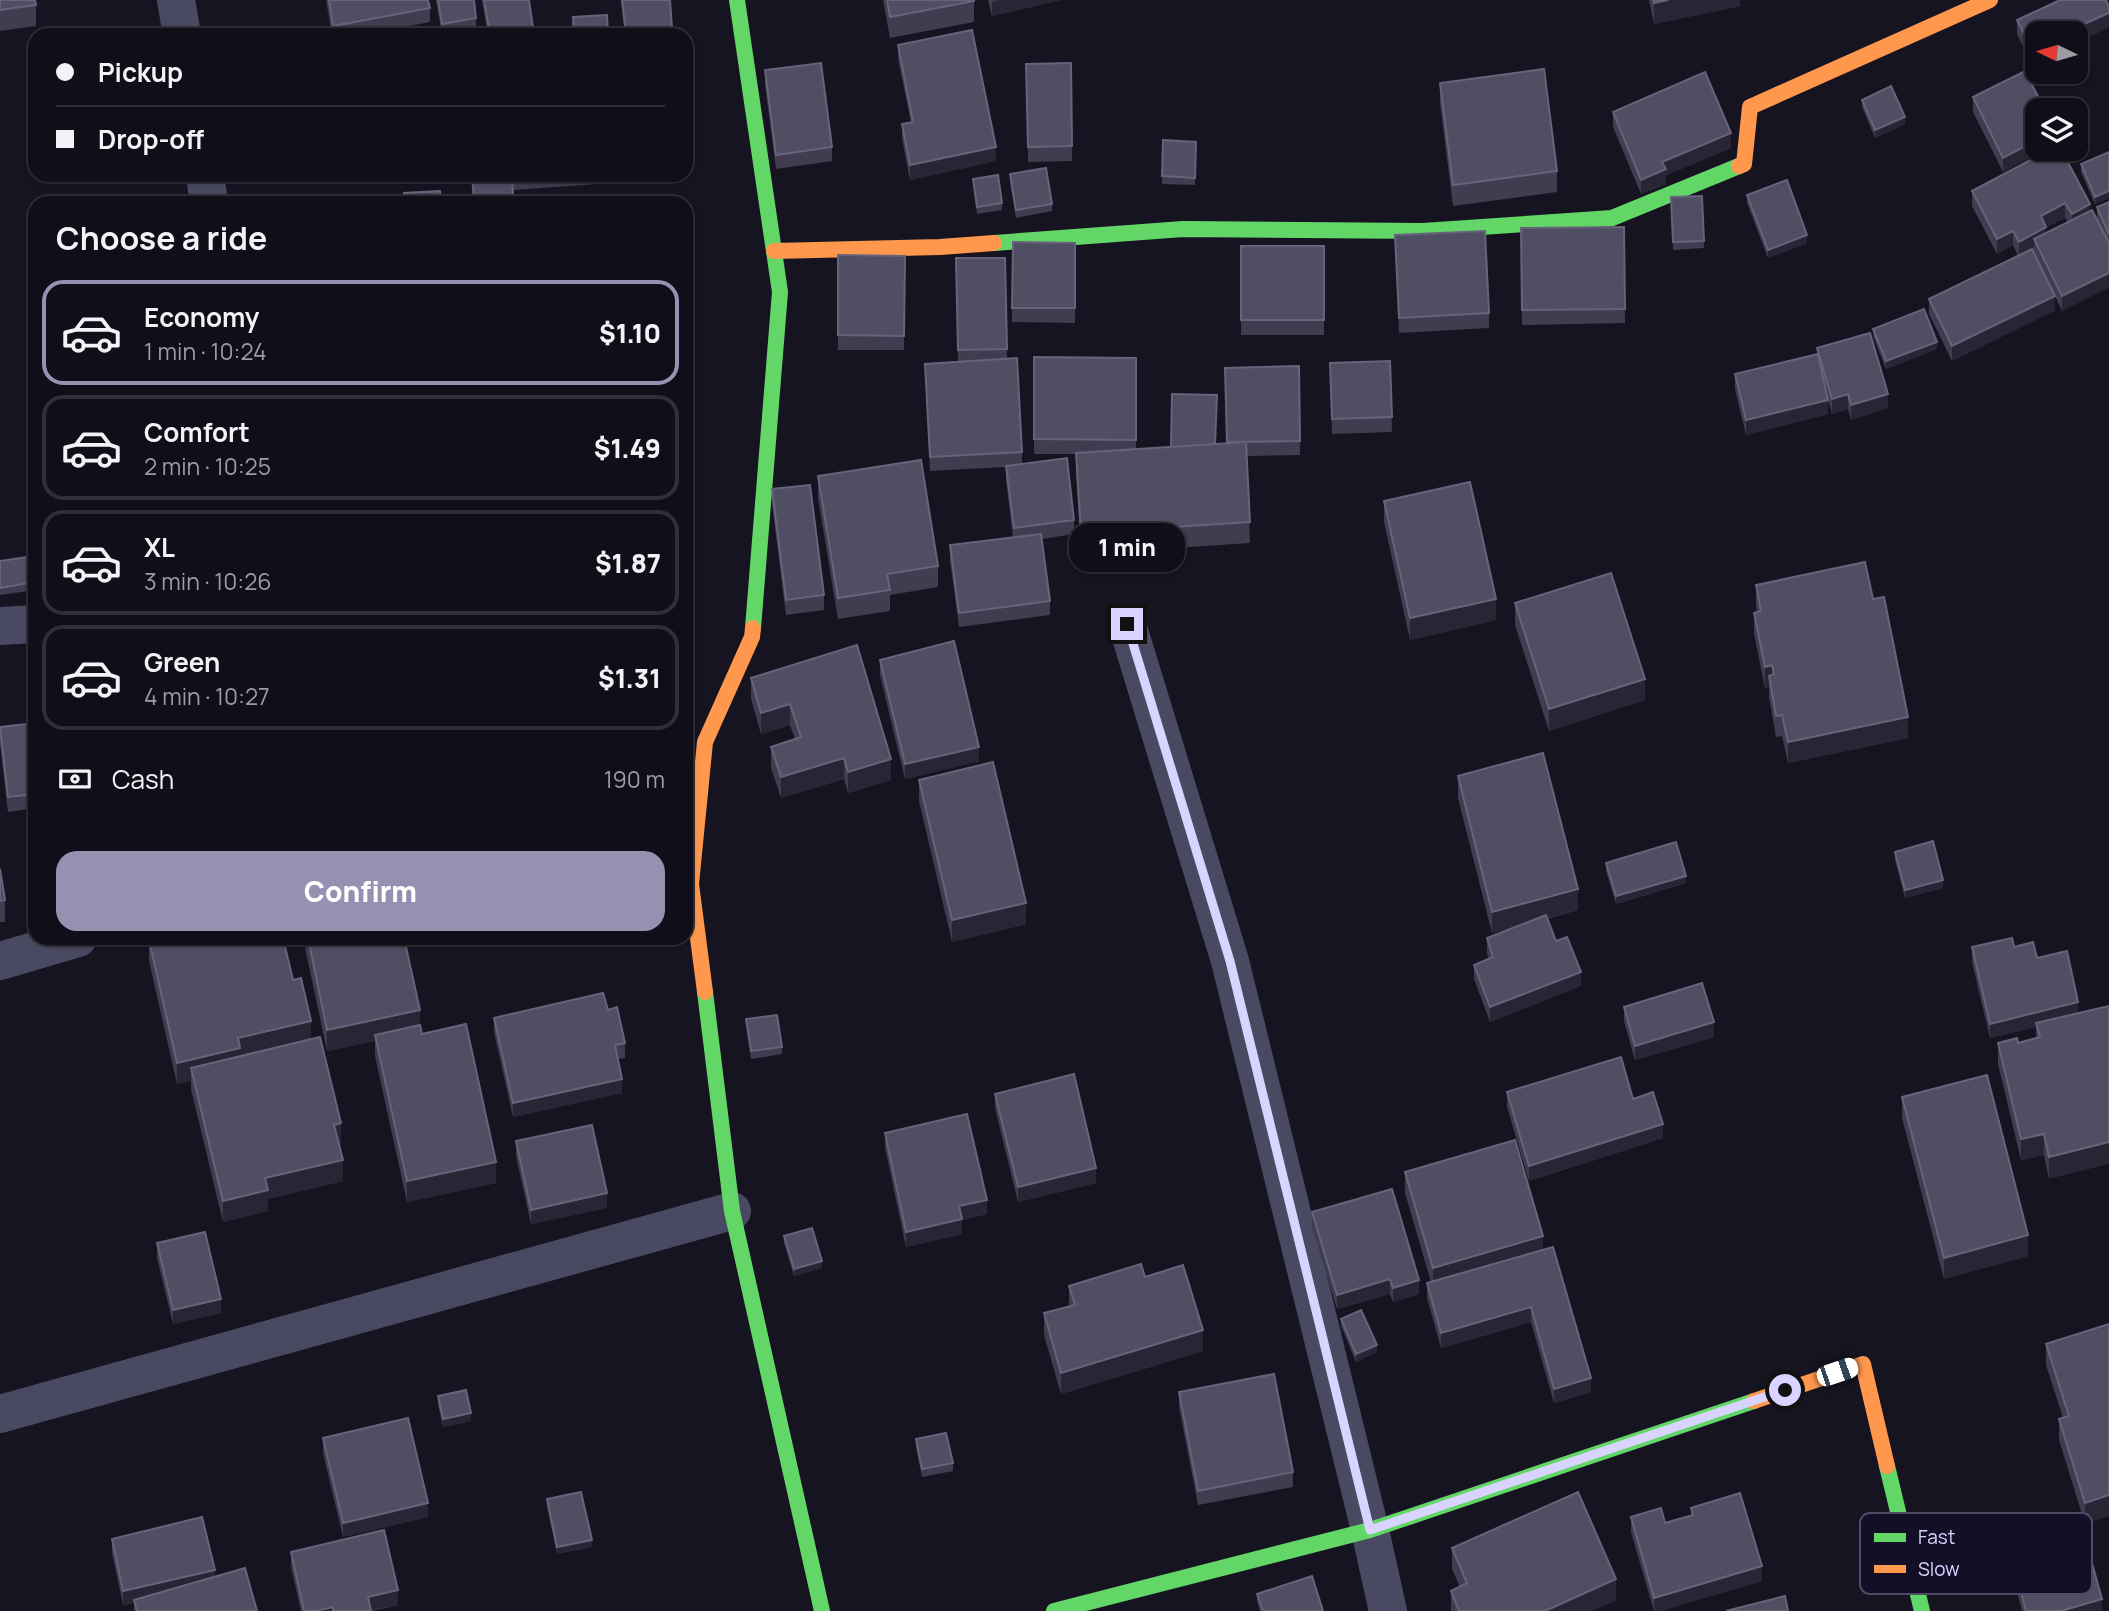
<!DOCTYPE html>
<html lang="en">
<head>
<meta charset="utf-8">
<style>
  :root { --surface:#100f19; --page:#1e1d26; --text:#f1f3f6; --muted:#9c9ca2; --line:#302f38; --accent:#9591b1 }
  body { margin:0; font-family:Manrope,sans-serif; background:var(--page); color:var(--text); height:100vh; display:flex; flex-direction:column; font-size:26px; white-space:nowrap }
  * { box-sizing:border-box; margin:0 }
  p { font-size:23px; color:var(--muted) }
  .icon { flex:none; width:38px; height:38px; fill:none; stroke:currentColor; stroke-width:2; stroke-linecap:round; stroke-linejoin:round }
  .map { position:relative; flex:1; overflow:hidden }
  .drawer { position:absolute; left:28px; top:196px; width:665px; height:749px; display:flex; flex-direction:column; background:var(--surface); border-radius:21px; box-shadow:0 2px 5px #0004,0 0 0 2px var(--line) }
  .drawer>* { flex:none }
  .banner { position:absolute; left:28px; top:28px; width:665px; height:154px; border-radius:21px; box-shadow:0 2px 5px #0004,0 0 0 2px var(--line); display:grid; align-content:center; height:154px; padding:0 28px; background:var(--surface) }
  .needle { width:46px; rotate:275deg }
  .buttons { position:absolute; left:2025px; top:21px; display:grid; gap:14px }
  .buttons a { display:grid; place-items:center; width:63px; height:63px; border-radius:14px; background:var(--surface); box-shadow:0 2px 5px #0004,0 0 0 2px var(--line); font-size:35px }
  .end { position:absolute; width:32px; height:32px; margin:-16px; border:9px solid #d9d4ff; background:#111; box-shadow:0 0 0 4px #111 }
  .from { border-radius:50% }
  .bubble { position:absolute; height:49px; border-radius:21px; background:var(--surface); box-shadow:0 2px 5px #0004,0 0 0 2px var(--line); font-size:23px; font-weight:800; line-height:49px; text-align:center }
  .car { position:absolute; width:21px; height:42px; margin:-21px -10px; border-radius:9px; box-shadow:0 0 5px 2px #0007; background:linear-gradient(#fff 24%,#345 0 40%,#fff 0 76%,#345 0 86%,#fff 0) }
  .banner b { display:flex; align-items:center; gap:24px; height:66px; font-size:26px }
  .banner b+b { border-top:2px solid var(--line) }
  .banner i { width:18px; height:18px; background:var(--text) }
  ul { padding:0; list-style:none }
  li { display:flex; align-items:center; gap:21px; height:105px; margin:0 14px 10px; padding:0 14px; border:4px solid var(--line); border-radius:21px }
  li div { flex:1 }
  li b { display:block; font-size:26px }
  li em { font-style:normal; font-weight:800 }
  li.current { border-color:var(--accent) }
  li>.icon { width:63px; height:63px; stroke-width:1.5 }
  h2 { padding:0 28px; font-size:32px; line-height:84px }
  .pay { display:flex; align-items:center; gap:18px; height:77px; padding:0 28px; font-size:26px }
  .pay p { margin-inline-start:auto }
  .action { display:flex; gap:14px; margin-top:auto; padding:14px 28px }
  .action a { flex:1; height:80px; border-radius:21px; background:var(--accent); color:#fff; font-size:28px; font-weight:800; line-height:80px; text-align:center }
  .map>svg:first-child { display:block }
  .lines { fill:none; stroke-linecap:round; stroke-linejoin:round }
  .street { stroke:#4a4962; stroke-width:38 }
  .fast { stroke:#63d668; stroke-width:16 }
  .slow { stroke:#ff974d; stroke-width:16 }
  .wall { fill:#403d50; fill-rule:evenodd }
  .shaded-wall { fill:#282635 }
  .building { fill:#504e63; stroke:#66637b; stroke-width:2 }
  .route { stroke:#d9d4ff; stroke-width:9 }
  .key { fill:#130f26; stroke:#4e4a67; stroke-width:2 }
  .key-label { font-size:19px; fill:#d9d4ff }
</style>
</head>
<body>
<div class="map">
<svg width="2109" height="1611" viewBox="0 0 2109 1611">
  <rect width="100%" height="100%" fill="#161421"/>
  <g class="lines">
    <!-- street -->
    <path class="street" d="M176,0L182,35
      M205,175L209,203
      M1127,624L1230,961L1370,1530L1388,1611
      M0,626L35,624
      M0,961L78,938
      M0,1414L732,1211"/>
    <!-- fast -->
    <path class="fast" d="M737,0L780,292L753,628
      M994,243L1183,229L1423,231L1612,218L1739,166
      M705,992L732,1211L822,1611
      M1887,1466L1922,1611
      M1054,1611L1370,1530L1754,1401"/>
    <!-- slow -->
    <path class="slow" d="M1739,166L1744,164L1750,107L1990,0
      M774,251L940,247L994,243
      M705,992L691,884L705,742L752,637L753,628
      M1754,1401L1863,1364L1887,1466"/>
  </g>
  <!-- wall -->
  <path class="wall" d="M0,0L36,5V26L0,31Z
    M326,0H428L430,8V22L363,35H332Z
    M436,0H474L476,18V32L462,35H442Z
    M482,0H529L534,35H488Z
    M621,0H670L672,35H625Z
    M883,0H974V22L890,38Z
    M988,0H1061L992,16Z
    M1649,0H1740V6L1654,24Z
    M2017,20L2109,27L2076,43V33H2037V61L2031,63L2017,34Z
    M898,45L996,161L910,180L902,139V124L911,122L898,59Z
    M1071,63L1072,161L1028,162L1026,64Z
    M765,70L832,147V161L776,169L765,85Z
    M2025,71L2003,172L1973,112V97Z
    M1440,83L1557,171V192L1453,206L1440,104Z
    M1862,100L1905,124L1875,138L1862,107Z
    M1613,112L1731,148L1666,175V184L1641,194L1613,127Z
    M1163,140L1196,142L1195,185L1162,184Z
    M2051,149L2097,220V207L2109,202V287L2062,311L2055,296V310L1952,361L1929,314V299L2018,256L2013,245L1997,254L1972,206V191ZM2065,218L2068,222L2046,233V227Z
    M2109,152V198L2095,204L2081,172V164Z
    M1010,174L1052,204V211L1016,218L1010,182Z
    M471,175H598V184L513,190V203H473Z
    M973,179L1002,203V210L977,214Z
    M1747,195L1807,243L1768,258L1747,203Z
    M1702,196L1704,248L1673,250L1671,197Z
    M1624,227L1625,323L1522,325L1521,228Z
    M1395,235L1489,313V328L1399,333Z
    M1013,242L1075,243V323L1012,322Z
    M1241,246H1324V335H1241Z
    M838,255L905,256L904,350H838Z
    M956,258H1005L1007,359L1022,452V464L1074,520V534L1042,539L1050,601V615L959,627L950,560V545L1013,538L1006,480V467L930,471L925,364L958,362Z
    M1873,329L1937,349L1886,369L1873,336Z
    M1817,348L1888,408L1851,420L1848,409L1832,414L1828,400V414L1746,435L1735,389V374L1817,354Z
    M1034,357L1136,358V449L1227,443L1225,368L1299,366L1300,455L1247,456L1250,543L1081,554L1076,474V454H1034Z
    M1390,361L1392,432L1332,434L1330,363Z
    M818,476L938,566V587L890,595V611L838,619L818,498Z
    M772,489L824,595V610L786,615L772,504Z
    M1384,501L1496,620L1410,640L1384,522Z
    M35,556V590L0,595V561Z
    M1756,585L1873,599L1908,738L1788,763L1782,736L1776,737L1769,697V687L1765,688L1754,634V613L1757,612L1756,606Z
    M1515,603L1645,700L1549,731L1515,625Z
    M857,645L891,780L848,793L844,779L781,798L771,768V747L795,739L790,725L761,734L751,699V678Z
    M880,660L979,761L905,779L880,675Z
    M35,723V808L8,812L0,744V727Z
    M1458,776L1578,910L1547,919L1556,941L1581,986L1490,1022L1474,979V965L1489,959L1487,953V938L1516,927L1492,933L1458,798Z
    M919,780L1026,924L952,942L919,801Z
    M1895,852L1943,888L1905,898L1895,860Z
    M1606,863L1686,883L1616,904L1606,871Z
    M0,869L5,900V922H0Z
    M303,938H408V946L406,947L420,1025L422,1034L496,1183L407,1202L375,1056V1041L327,1051Z
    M149,940H209L293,980L341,1144L339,1145L343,1181L268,1199V1211L223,1222L191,1089V1081L177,1084L149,961Z
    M1972,947H2014L2037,958L2067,951L2049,1179L2044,1155L2021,1160L1998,1064V1043H2018L2036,1038V1027L1990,1038L1972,962Z
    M1624,1007L1714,1037L1635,1060L1624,1021Z
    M608,1010L625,1043V1058L618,1059L622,1093L513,1117L494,1032V1018Z
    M746,1019L782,1047V1054L751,1059Z
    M1507,1092L1633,1099L1663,1138L1529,1181L1507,1107Z
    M995,1094L1096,1183L1018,1202L995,1108Z
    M1902,1097L2028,1256L1944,1279L1902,1118Z
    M885,1133L987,1214L962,1220V1234L906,1247L885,1148Z
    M516,1141L607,1208L531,1224L516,1156Z
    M1405,1172L1543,1250L1591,1392L1554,1403L1531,1322L1441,1348L1427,1298V1283L1431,1282L1405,1193Z
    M1312,1212L1419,1294L1393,1302L1390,1294L1337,1309L1312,1227Z
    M784,1236L822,1268L794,1276L784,1243Z
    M157,1243L221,1313L173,1324L157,1258Z
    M1145,1277L1203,1351L1061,1394L1044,1335V1313L1069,1306V1286Z
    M1341,1319L1377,1352L1356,1362L1341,1326Z
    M2109,1324L2085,1524L2059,1440V1419L2063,1418L2046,1365V1344Z
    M1179,1392L1293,1472V1487L1198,1505L1179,1407Z
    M438,1396L471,1421L443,1427L438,1404Z
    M323,1438L428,1517L343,1537L323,1453Z
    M916,1439L953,1463V1471L922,1477L916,1447Z
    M547,1499L592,1547L557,1554L547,1507Z
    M1691,1508L1762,1581L1660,1611H1654L1631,1532V1517L1665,1523L1691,1516Z
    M112,1539L215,1577L257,1611H134V1603L123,1605L112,1553Z
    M1452,1548L1616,1600L1592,1611H1451V1591L1460,1587L1452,1569Z
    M291,1552L398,1605L372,1611H301L291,1567Z
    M2012,1559L2102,1611H2022L2012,1574Z
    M1257,1594L1323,1611H1260L1257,1601Z"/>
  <!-- shaded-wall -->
  <path class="shaded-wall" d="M999,0H1061L992,16V2Z
    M1668,0H1740V6L1654,24V3Z
    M2109,13V27L2076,43V33H2064Z
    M2037,46V61L2031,63V49Z
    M1905,117V124L1875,138V130Z
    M1731,133V148L1666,175V184L1641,194V180L1662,162Z
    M2037,140V149H2048L2003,172V158Z
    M996,147V161L910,180V165Z
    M2109,191V198L2095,204V197Z
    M2065,203V218L2046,227V241L2034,239V248L2019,256V242L2041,216Z
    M2090,204V218L2072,229V214Z
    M2013,231V245L1997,254V239Z
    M1807,235V243L1768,258V250Z
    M2109,273V287L2062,311V296Z
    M2055,296V310L1952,361V346Z
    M1937,342V349L1886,369V361Z
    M1848,394V409L1832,414V399Z
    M1888,394V408L1851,420V405Z
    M1828,400V414L1746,435V420Z
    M1496,599V620L1410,640V618Z
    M1772,665V687L1769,676V687L1765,688V667Z
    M1645,679V700L1549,731V709Z
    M790,704V725L761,734V713Z
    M1908,717V738L1788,763V742Z
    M979,747V761L905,779V764Z
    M844,758V779L781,798V777Z
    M891,759V780L848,793V772Z
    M1686,876V883L1616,904V896Z
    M1943,880V888L1905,898V890Z
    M1578,889V910L1492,933V912Z
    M1026,903V924L952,942V920Z
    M1581,972V986L1490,1022V1007Z
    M2078,1002V1017L2036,1023V1027L1990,1038V1024Z
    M420,1010V1031L375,1035V1041L327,1051V1030Z
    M311,1021V1042L191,1068V1081L177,1084V1063L238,1038Z
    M1714,1022V1037L1635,1060V1046Z
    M622,1079V1093L513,1117V1103Z
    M341,1123V1144L334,1146V1125Z
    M1663,1124V1138L1529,1181V1166Z
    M2044,1134V1155L2021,1160V1139Z
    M2109,1142V1164L2049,1179V1157Z
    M343,1160V1181L268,1199V1211L223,1222V1201L265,1178Z
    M496,1162V1183L407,1202V1181Z
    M1096,1168V1183L1018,1202V1187Z
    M607,1193V1208L531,1224V1210Z
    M987,1200V1214L962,1220V1234L906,1247V1232L959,1206Z
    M2028,1235V1256L1944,1279V1258Z
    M1543,1236V1257L1433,1289V1268Z
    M822,1261V1268L794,1276V1269Z
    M1390,1279V1294L1337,1309V1295Z
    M1419,1280V1294L1393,1302V1288Z
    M221,1299V1313L173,1324V1310Z
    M1531,1307V1322L1441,1348V1333Z
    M1203,1330V1351L1061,1394V1373Z
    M1377,1345V1352L1356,1362V1354Z
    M1591,1378V1392L1554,1403V1389Z
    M471,1413V1421L443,1427V1419Z
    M2109,1495V1516L2085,1524V1503Z
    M428,1503V1517L343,1537V1523Z
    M592,1540V1547L557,1554V1547Z
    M1762,1566V1581L1660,1611H1654V1598Z
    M215,1570V1584L134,1600V1603L123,1605V1591Z
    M1616,1579V1600L1592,1611H1545Z
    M398,1590V1605L368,1611V1597Z
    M2102,1599V1611H2061Z
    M333,1607V1611H316Z"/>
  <!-- building -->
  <path class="building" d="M0,0H35L36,5L0,10Z
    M329,0H428L430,8L333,26Z
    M438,0H474L476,18L442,24Z
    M484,0H529L534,35H490Z
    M622,0H670L672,28L626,34Z
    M887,0H974V1L890,17Z
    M1653,0H1668L1654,3Z
    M2060,0H2106L2109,7V13L2064,33H2037V46L2031,49L2017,20Z
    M607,15L608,35H574L573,17Z
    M128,28L129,35H83Z
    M972,30L996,147L910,165L902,124L913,122L898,45Z
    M821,63L832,147L776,155L765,70Z
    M1071,63L1072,146L1028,147L1026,64Z
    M1544,69L1557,171L1453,185L1440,83Z
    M2025,71L2045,110H2037V140L2003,158L1973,97Z
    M1705,72L1731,133L1662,162L1666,169L1641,180L1613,112Z
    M1891,86L1905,117L1875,130L1862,100Z
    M1163,140L1196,142L1195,178L1162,176Z
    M2051,149H2061L2090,204L2072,214L2065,203L2041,216L2046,227L2019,242L2013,231L1997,239L1972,191Z
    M2109,152V191L2095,197L2081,164Z
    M1046,168L1052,204L1016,210L1010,174Z
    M472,175H512L513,195L474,198Z
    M998,175L1002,203L977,207L973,179Z
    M1787,180L1807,235L1768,250L1747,195Z
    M440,191L441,203H405L404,193Z
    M1702,196L1704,241L1673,242L1671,197Z
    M2109,202V235L2097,207Z
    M2092,210L2109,243V273L2062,296L2034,239Z
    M1624,227L1625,309L1522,310L1521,228Z
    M1485,231L1489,313L1399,318L1395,235Z
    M1013,242L1075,243V308H1012Z
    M1241,246H1324V320H1241Z
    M2032,249L2055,296L1952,346L1929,299Z
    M838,255L905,256L904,336L838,335Z
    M956,258H1005L1007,349L958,350Z
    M1924,309L1937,342L1886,361L1873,329Z
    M1870,333L1888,394L1851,405L1848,394L1832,399L1817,348Z
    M1818,354L1828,400L1746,420L1735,374Z
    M1034,357L1136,358V440L1034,439Z
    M1017,358L1022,452L930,457L925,364Z
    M1390,361L1392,417L1332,419L1330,363Z
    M1299,366L1300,441L1227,442L1225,368Z
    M1172,394L1217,395L1215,444L1171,447Z
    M1246,442L1250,522L1081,533L1076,453Z
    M1067,458L1074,520L1014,528L1006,466Z
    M921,460L938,566L887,574L890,590L838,598L818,476Z
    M1470,482L1496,599L1410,618L1384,501Z
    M810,485L824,595L786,600L772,489Z
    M1041,534L1050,601L959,613L950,545Z
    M35,556V582L0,588V561Z
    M1865,562L1873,599L1884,597L1908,717L1788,742L1782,715L1776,716L1769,676L1774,674L1772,665L1765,667L1754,613L1761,611L1756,585Z
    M1611,573L1645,679L1549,709L1515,603Z
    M954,641L979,747L905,764L880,660Z
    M857,645L891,759L848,772L844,758L781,777L771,747L801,737L790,704L761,713L751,678Z
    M35,723V794L8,797L0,727Z
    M1543,753L1578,889L1492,912L1458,776Z
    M993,762L1026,903L952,920L919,780Z
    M1933,841L1943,880L1905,890L1895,852Z
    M1676,842L1686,876L1616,896L1606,863Z
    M0,869L5,900L0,901Z
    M1546,915L1556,941L1567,937L1581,972L1490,1007L1474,965L1493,957L1487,938Z
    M156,938H208L209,940L217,938H283L293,980L301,978L311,1021L238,1038L240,1048L177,1063L149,940Z
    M308,938H404L420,1010L327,1030Z
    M2012,938L2014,947L2033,942L2037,958L2067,951L2078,1002L1990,1024L1972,947Z
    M1702,983L1714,1022L1635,1046L1624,1007Z
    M603,993L608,1010L617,1007L625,1043L615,1045L622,1079L513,1103L494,1018Z
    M2109,1006V1142L2049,1157L2044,1134L2021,1139L1998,1043L2017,1038L2018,1043L2040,1037L2036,1023Z
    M777,1015L782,1047L751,1051L746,1019Z
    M466,1024L496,1162L407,1181L375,1035L420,1025L422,1034Z
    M320,1037L341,1123L334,1125L343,1160L265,1178L268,1190L223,1201L191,1068Z
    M1621,1057L1633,1099L1653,1092L1663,1124L1529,1166L1507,1092Z
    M1074,1074L1096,1168L1018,1187L995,1094Z
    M1987,1075L2028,1235L1944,1258L1902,1097Z
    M967,1114L987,1200L959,1206L962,1219L906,1232L885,1133Z
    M592,1125L607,1193L531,1210L516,1141Z
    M1515,1140L1543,1236L1433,1268L1405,1172Z
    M1392,1189L1419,1280L1393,1288L1390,1279L1337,1295L1312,1212Z
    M812,1228L822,1261L794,1269L784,1236Z
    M205,1232L221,1299L173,1310L157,1243Z
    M1553,1247L1591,1378L1554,1389L1531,1307L1441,1333L1427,1283Z
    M1141,1264L1145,1277L1183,1265L1203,1330L1061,1373L1044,1313L1075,1305L1069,1286Z
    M1361,1310L1377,1345L1356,1354L1341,1319Z
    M2109,1324V1495L2085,1503L2059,1419L2069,1416L2046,1344Z
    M1274,1374L1293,1472L1198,1491L1179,1392Z
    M466,1390L471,1413L443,1419L438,1396Z
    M408,1418L428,1503L343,1523L323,1438Z
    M946,1433L953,1463L922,1469L916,1439Z
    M581,1492L592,1540L557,1547L547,1499Z
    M1578,1492L1616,1579L1545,1611H1459L1451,1591L1467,1583L1452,1548Z
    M1740,1493L1762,1566L1654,1598L1631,1517L1661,1508L1665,1523L1693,1515L1691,1508Z
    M202,1517L215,1570L123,1591L112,1539Z
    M384,1530L398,1590L368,1597L371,1611H333V1607L316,1611H304L291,1552Z
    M2085,1538L2102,1599L2061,1611H2026L2012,1559Z
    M245,1568L257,1611H137L134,1600Z
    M1312,1576L1323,1611H1263L1257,1594Z
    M1785,1596L1788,1611H1726Z"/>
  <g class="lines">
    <!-- route -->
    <path class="route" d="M1127,624L1230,961L1370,1530L1785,1390"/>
  </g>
  <!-- legend -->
  <rect x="1860" y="1513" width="232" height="81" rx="10" class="key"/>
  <rect x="1874" y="1533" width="32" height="9" fill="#63d668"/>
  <rect x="1874" y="1565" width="32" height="8" fill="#ff974d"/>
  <g class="key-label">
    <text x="1918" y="1544">Fast</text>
    <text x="1918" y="1576">Slow</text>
  </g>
</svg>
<div class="buttons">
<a><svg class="needle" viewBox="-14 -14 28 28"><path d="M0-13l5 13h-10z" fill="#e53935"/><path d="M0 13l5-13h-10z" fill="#9c9ca2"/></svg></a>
<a><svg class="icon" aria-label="layers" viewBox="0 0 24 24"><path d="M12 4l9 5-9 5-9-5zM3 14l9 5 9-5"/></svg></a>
</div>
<i class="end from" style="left:1785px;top:1390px"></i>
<i class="end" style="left:1127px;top:624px"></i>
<div class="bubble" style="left:1069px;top:523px;width:116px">1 min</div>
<i class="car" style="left:1837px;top:1372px;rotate:71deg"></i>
<div class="banner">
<b><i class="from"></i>Pickup</b>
<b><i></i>Drop-off</b>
</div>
<section class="drawer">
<h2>Choose a ride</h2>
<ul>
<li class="current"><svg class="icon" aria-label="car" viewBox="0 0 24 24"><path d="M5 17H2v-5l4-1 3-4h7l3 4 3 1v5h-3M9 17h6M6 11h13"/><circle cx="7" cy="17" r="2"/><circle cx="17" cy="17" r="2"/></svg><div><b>Economy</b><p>1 min · 10:24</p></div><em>$1.10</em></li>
<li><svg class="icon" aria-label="car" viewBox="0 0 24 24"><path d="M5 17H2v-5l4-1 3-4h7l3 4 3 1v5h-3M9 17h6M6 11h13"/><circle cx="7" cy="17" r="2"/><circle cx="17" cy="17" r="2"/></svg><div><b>Comfort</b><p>2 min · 10:25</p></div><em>$1.49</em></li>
<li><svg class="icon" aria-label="car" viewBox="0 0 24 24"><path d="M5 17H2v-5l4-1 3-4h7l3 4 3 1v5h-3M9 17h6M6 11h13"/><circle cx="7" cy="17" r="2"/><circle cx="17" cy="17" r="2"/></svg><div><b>XL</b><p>3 min · 10:26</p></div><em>$1.87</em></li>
<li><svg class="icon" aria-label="car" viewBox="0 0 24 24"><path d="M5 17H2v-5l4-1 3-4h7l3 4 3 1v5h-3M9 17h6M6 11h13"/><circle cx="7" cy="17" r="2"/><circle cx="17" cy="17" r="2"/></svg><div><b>Green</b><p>4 min · 10:27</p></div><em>$1.31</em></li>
</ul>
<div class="pay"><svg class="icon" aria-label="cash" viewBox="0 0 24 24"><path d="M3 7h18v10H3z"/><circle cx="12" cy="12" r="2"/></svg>Cash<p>190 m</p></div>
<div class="action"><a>Confirm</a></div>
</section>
</div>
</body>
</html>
